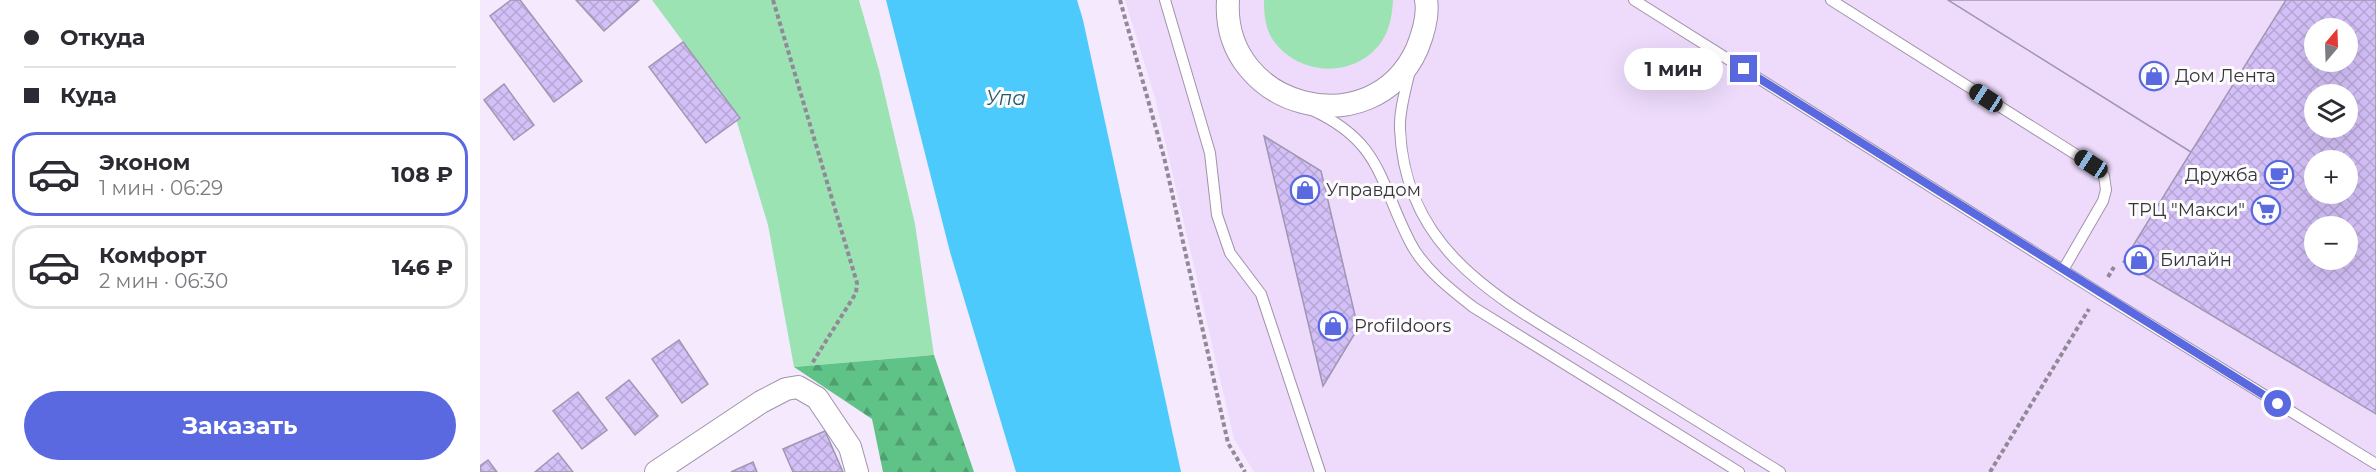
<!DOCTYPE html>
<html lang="ru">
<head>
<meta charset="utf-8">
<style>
  :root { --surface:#fff; --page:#f7f7f7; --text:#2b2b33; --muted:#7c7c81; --line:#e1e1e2; --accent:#5a69e0 }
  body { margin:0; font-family:Montserrat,sans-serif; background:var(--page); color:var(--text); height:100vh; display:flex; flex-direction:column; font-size:22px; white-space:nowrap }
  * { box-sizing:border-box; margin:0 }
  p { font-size:20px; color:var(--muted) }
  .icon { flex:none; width:33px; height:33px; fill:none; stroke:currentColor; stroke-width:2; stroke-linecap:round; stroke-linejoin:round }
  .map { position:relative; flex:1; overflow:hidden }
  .sheet { display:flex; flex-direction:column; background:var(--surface); width:480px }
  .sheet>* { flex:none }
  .hud { display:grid; align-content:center; height:132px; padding:0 24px; background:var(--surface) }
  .needle { width:39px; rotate:19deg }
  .tools { position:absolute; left:1824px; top:18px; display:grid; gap:12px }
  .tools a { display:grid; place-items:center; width:54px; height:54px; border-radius:50%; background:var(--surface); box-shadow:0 6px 24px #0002; font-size:30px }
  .end { position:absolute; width:27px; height:27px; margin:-14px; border:8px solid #5a69e0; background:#fff; box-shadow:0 0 0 3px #fff }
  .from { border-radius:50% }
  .bubble { position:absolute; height:42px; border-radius:21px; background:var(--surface); box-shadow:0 6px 24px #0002; font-size:20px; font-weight:700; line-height:42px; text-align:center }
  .car { position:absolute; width:18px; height:36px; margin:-18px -9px; border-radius:8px; box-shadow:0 0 4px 2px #0007; background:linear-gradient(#222 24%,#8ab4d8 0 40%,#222 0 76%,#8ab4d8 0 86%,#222 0) }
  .hud b { display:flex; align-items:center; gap:21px; height:57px; font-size:22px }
  .hud b+b { border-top:2px solid var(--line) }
  .hud i { width:15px; height:15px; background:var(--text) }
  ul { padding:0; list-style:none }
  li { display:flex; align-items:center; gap:18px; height:84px; margin:0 12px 9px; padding:0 12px; border:3px solid var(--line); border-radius:24px }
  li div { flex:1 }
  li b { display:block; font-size:22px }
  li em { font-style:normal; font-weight:700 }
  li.active { border-color:var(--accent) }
  li>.icon { width:54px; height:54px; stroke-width:1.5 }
  .action { display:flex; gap:12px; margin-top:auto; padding:12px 24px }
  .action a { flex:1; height:69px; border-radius:36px; background:var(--accent); color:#fff; font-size:24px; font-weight:700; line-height:69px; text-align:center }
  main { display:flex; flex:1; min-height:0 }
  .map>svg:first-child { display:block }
  .built { fill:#eedbfc; fill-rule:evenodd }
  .grass { fill:#9ce3b4 }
  .forest { fill:url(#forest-firs) }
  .water { fill:#4ccafc }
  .building { fill:url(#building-cross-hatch); stroke:#9f97b1; stroke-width:1.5; fill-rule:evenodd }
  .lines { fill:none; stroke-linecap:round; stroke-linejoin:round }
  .lane-casing { stroke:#a193ab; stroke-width:12 }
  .street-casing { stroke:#a193ab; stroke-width:24 }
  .path { stroke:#928998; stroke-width:4; stroke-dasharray:4.5 3; stroke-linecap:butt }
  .lane { stroke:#fff; stroke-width:10 }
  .street { stroke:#fff; stroke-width:22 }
  .route { stroke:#5a69e0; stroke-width:8 }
  .labels { text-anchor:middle; stroke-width:6; stroke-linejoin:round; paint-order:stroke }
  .poi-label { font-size:18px; fill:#38323c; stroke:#fcfcfc; text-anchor:start }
  .water-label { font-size:20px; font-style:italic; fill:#27596e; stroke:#fcfcfc }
</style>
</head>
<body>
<main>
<section class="sheet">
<div class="hud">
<b><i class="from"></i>Откуда</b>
<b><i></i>Куда</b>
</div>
<ul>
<li class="active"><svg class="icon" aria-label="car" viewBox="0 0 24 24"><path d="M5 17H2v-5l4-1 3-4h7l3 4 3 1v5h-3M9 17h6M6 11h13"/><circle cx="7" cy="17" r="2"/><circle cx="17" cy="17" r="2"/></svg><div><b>Эконом</b><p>1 мин · 06:29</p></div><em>108 ₽</em></li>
<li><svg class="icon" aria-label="car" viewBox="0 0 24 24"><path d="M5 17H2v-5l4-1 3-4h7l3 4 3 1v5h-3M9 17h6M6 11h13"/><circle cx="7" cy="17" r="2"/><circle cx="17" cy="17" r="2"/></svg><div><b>Комфорт</b><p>2 мин · 06:30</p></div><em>146 ₽</em></li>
</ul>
<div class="action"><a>Заказать</a></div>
</section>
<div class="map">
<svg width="1896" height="472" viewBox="0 0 1896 472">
  <defs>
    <pattern id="forest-firs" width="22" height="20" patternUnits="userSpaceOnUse" patternTransform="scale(1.5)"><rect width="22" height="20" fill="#5fc387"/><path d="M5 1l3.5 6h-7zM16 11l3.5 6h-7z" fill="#4f9f70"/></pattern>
    <pattern id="building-cross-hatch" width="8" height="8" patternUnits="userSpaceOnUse" patternTransform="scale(1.5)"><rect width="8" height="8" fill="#d3c0f7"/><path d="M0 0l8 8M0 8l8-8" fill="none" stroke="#b6a5d5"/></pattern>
  </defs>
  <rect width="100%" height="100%" fill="#f5e9fe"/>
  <!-- built -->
  <path class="built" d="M645,0H1896V472H774L754,439L675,98ZM1834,28H1868V62H1834ZM1834,94H1868V128H1834ZM1834,160H1868V194H1834ZM1834,226H1868V260H1834Z"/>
  <!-- grass -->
  <path class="grass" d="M172,0H379L399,70L435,224L454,355L314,367L288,225L253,109Z
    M784,0H913V1C912,15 910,29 902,41C876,79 819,77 793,40C785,28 784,14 784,0Z"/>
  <!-- forest -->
  <path class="forest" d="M454,355L494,472H403L392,419L314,367Z"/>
  <!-- water -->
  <path class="water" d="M406,0H597L603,20L701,472H536L470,252Z"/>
  <!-- building -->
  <path class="building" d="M31,0H40L102,81L74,102L10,16Z
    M96,0H159L124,31Z
    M1468,0H1896V414L1643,262L1711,152ZM1834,28H1868V62H1834ZM1834,94H1868V128H1834ZM1834,160H1868V194H1834ZM1834,226H1868V260H1834Z
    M1468,0H1806L1711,152Z
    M203,42L260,118L226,143L169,67Z
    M24,84L54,125L34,140L4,100Z
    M784,136L841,171L878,328L843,386Z
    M199,340L228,384L202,403L172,359Z
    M149,380L178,416L155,435L126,398Z
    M98,392L127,430L102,449L73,411Z
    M345,431L363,472H313L303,449Z
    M78,453L93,472H55Z
    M8,460L17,472H0V466Z
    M273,462L277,472H251Z"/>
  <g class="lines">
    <!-- lane casing -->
    <g class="lane-casing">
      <path id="lane" d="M685,0L730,153L737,215L750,253L781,294L840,472
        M1154,0L1629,299L1896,464
        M1351,0L1611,164L1624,176L1626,190L1623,201L1583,270
        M930,70C926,89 919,110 920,129C925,253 1022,300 1114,357C1176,395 1238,434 1300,472
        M832,110C902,142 899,182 930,242C943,268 970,289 993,307L1259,472"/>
    </g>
    <!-- street casing -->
    <g class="street-casing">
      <path id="street" d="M748,0C741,108 892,148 937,49C943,34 949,16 946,0
        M176,472L281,402L306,389L318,387L337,398L370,447L377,472"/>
    </g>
    <!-- path -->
    <path class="path" d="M293,0L377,283L376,293L331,365
      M640,0L684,157L748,443L765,472
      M1628,277L1634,267
      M1510,472L1609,309"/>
    <!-- lane -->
    <use href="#lane" class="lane"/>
    <!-- street -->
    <use href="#street" class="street"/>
  </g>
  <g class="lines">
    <!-- route -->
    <path class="route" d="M1264,69L1798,404"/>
  </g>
  <!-- icons -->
  <defs>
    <g id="shop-ring" transform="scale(1.5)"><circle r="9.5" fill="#fcfcfc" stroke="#5a69e0" stroke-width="1.5"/><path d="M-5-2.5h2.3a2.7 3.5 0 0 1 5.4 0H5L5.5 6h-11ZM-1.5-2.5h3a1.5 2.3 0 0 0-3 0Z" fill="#5a69e0"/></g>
    <g id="cafe-ring" transform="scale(1.5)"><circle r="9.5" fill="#fcfcfc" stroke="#5a69e0" stroke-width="1.5"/><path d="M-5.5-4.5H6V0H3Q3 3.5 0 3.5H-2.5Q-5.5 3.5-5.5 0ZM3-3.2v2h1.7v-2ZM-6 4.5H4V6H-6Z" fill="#5a69e0"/></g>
    <g id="supermarket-ring" transform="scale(1.5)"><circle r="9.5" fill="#fcfcfc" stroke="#5a69e0" stroke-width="1.5"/><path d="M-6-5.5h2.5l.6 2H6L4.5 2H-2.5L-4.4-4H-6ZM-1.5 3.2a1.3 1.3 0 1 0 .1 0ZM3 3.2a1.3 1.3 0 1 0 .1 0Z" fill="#5a69e0"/></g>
  </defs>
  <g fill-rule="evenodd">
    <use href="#shop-ring" x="1674" y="76"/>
    <use href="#cafe-ring" x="1799" y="175"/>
    <use href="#shop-ring" x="825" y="190"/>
    <use href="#supermarket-ring" x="1786" y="210"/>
    <use href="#shop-ring" x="1659" y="260"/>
    <use href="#shop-ring" x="853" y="326"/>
  </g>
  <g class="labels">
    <!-- poi labels -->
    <g class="poi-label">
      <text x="1695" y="82">Дом Лента</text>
      <text x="1778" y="181" text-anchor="end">Дружба</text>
      <text x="846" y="196">Управдом</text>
      <text x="1765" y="216" text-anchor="end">ТРЦ "Макси"</text>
      <text x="1680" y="266">Билайн</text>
      <text x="874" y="332">Profildoors</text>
    </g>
    <!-- water labels -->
    <g class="water-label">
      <text x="526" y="105">Упа</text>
    </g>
  </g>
</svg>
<div class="tools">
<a><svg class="needle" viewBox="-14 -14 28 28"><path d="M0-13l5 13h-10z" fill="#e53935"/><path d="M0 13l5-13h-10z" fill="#7c7c81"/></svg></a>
<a><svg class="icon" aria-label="layers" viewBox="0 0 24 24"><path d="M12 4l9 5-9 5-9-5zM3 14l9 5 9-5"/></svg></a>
<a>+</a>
<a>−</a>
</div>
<i class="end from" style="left:1798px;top:404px"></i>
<i class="end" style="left:1264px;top:69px"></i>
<div class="bubble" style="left:1144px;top:48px;width:99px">1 мин</div>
<i class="car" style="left:1506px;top:98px;rotate:303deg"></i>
<i class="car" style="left:1611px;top:164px;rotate:303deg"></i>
</div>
</main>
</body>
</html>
